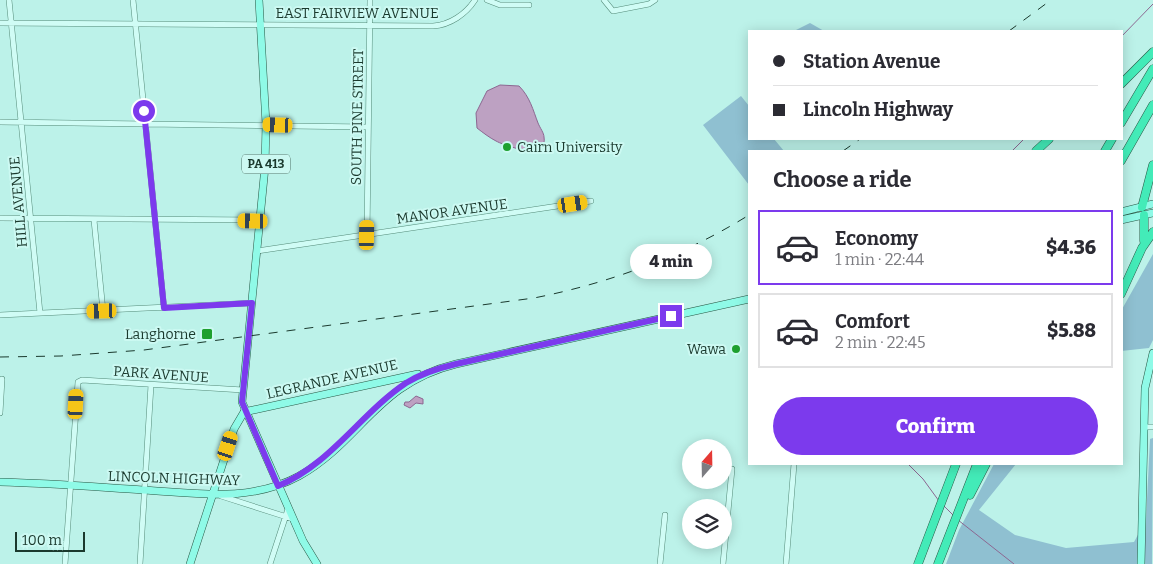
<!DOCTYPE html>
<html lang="en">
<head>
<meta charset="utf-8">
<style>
  :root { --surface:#fff; --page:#f2f2f3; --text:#2b2b33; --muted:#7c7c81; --line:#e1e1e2; --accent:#7c3aed }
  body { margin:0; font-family:Bitter,serif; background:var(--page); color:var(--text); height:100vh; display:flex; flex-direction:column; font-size:19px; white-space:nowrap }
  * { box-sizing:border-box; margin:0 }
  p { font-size:16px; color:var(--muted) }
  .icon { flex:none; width:28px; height:28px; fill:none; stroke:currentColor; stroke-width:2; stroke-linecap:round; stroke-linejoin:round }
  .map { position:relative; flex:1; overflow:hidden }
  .side { position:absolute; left:748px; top:150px; width:375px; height:315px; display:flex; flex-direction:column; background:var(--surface); border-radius:0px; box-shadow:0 2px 12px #0003 }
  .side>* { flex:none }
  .banner { position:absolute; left:748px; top:30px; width:375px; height:110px; border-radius:0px; box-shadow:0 2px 12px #0003; display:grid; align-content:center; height:110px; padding:0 25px; background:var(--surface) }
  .needle { width:32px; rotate:20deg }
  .buttons { position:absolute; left:682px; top:439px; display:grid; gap:10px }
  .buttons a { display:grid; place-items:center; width:50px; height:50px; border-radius:50%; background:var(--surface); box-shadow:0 2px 12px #0003; font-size:25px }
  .scale { position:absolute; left:15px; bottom:12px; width:70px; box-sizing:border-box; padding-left:5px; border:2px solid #1a392d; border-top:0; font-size:14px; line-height:18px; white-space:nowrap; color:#1a392d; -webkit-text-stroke:4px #ccf9f2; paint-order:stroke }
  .end { position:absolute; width:22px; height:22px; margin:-11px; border:6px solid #7c3aed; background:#fff; box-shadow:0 0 0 2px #fff }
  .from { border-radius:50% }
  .bubble { position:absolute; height:35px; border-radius:18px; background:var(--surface); box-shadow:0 2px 12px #0003; font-size:16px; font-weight:800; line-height:35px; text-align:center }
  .car { position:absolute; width:15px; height:30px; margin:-15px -8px; border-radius:6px; box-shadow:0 0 4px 1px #0007; background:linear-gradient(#f5c518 24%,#345 0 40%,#f5c518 0 76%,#345 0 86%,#f5c518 0) }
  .banner b { display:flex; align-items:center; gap:18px; height:48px; font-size:19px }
  .banner b+b { border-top:1px solid var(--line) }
  .banner i { width:12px; height:12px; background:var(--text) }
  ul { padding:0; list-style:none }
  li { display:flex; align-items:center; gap:15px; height:75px; margin:0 10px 8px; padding:0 15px; border:2px solid var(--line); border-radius:0px }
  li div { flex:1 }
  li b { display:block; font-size:19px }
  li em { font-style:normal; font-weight:800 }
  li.selected { border-color:var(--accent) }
  li>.icon { width:45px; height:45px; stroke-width:1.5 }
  h2 { padding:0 25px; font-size:22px; line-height:60px }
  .primary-button { display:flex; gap:10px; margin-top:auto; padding:10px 25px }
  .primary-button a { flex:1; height:58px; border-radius:30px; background:var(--accent); color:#fff; font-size:20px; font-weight:800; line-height:58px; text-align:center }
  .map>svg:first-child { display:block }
  .green { fill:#8fc0d1 }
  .water { fill:#bda1c2; stroke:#8c6791 }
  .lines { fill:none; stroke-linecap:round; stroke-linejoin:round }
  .stream { stroke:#8c6791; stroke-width:1 }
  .minor-casing { stroke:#548b79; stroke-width:6 }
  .major-casing { stroke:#295845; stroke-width:8 }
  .highway-casing { stroke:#295845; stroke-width:9 }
  .minor { stroke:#d0fcf5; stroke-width:5 }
  .major { stroke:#8ffae7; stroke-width:7 }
  .highway { stroke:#43ebb8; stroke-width:8 }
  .rail { stroke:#1a392d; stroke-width:1; stroke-dasharray:9 9; stroke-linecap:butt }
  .route { stroke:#7c3aed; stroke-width:6 }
  .poi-dot { fill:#1ea02f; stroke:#ccf9f2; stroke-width:2 }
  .labels { text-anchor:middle; stroke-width:4; stroke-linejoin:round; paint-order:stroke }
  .shield { fill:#ccf9f2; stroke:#4f7368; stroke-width:1 }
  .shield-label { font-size:12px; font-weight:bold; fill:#1a392d }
  .street-label { font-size:14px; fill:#1a392d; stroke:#ccf9f2 }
  .poi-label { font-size:14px; fill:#1a392d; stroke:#ccf9f2; text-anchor:end }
</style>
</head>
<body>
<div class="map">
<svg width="1153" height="564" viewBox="0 0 1153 564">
  <rect width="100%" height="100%" fill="#bcf2e9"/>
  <!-- green -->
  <path class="green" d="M810,23L824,31H794Z
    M741,96L749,106V139H774L784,151H749V185L703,125Z
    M1153,254V340L1149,348L1121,351V311Z
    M1153,438L1152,564H946L959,530L994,464H1016L979,510L1015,535L1066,548L1134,542L1146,520L1150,439Z"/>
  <!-- water -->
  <path class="water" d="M500,85L519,86C530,97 533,110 538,123C540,128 544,133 544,137C548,161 505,146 496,141C490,138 482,132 477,128L476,113L487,91Z
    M416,396L423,399V404L416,403L410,408L404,405L405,402H409Z"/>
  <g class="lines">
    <!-- stream -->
    <path class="stream" d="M1121,37L1153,4
      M1012,151L1024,139
      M908,464L923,479L939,501
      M944,506L953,515
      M958,520L1014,564"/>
    <!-- minor casing -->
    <g class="minor-casing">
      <path id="minor" d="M9,0L40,313
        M133,0L164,308
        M487,0L500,5H529
        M604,0L613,11L649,4L655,0
        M0,23L433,26C450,25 466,14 475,0
        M0,122L368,127
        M0,218L261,220
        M94,220L103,311
        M367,235L370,0
        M257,251L591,201
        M0,315L252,303
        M0,413L2,379
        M1144,427H1153
        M221,496L293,519
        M65,564L78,382L82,380L243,390
        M140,564L151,385
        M270,564L288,509
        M660,564L665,515
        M723,564L732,469
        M786,564L794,464"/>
    </g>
    <!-- major casing -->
    <g class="major-casing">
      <path id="major" d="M259,0L266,124L265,167L242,402L303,541L317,564
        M1121,212L1153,204
        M1121,220L1153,213
        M244,412L418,374
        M0,482C48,483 96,487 143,490C196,493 250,503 299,476C361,441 377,383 456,364L749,299
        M190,564L234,429L244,412
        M1141,564L1145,388L1153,353"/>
    </g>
    <!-- highway casing -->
    <g class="highway-casing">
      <path id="highway" d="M1121,84L1153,52
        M1121,123L1153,69
        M1036,151L1049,139
        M1105,151L1112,139
        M1121,161L1153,105
        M1142,207L1153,165
        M1144,241V215
        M1121,294L1142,248L1153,232
        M970,495L986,464
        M918,564L956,464
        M938,564L977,464"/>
    </g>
    <!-- minor -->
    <use href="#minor" class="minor"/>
    <!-- major -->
    <use href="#major" class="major"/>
    <!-- highway -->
    <use href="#highway" class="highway"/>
    <!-- rail -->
    <path class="rail" d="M1009,31L1051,0
      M843,151L860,139
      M0,357L61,356L144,350L534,298C610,283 683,256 749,215"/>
  </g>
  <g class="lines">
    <!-- route -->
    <path class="route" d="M144,111L164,308L252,303L242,402L278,486C331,464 360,414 406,383C422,373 439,368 456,364L671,316"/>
  </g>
  <!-- markers -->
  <g class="poi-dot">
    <circle cx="507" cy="147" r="5"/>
    <rect x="201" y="328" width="12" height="12" rx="2.5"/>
    <circle cx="736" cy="349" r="5"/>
  </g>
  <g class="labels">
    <!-- shield labels -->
    <rect class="shield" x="242" y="154.5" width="48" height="19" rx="4"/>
    <g class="shield-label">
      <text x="266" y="168">PA 413</text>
    </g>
    <!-- street labels -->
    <g class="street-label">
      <text x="357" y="18">EAST FAIRVIEW AVENUE</text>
      <text transform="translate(357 117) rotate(-89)" y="5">SOUTH PINE STREET</text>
      <text transform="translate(18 202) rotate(-95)" y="5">HILL AVENUE</text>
      <text transform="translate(452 211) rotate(-8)" y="5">MANOR AVENUE</text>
      <text transform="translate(161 374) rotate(4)" y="5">PARK AVENUE</text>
      <text transform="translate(332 379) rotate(-13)" y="5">LEGRANDE AVENUE</text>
      <text transform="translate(174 478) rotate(2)" y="5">LINCOLN HIGHWAY</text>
    </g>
    <!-- poi labels -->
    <g class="poi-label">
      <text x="517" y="152" text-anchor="start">Cairn University</text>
      <text x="196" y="339">Langhorne</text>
      <text x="726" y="354">Wawa</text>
    </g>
  </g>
</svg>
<div class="buttons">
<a><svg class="needle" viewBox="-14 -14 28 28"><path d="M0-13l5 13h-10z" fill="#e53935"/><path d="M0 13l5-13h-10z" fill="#7c7c81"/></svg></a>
<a><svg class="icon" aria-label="layers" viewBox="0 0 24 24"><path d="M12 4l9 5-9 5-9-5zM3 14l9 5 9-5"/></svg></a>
</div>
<div class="scale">100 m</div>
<i class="end from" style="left:144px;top:111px"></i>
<i class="end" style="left:671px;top:316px"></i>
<div class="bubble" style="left:630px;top:244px;width:82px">4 min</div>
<i class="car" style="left:278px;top:125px;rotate:272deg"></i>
<i class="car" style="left:573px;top:204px;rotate:81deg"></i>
<i class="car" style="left:253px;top:221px;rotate:271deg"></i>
<i class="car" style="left:367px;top:235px;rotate:1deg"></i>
<i class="car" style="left:102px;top:311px;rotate:268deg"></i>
<i class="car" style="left:76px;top:404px;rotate:3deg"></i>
<i class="car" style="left:228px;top:446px;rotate:18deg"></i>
<div class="banner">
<b><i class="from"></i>Station Avenue</b>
<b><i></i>Lincoln Highway</b>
</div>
<section class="side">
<h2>Choose a ride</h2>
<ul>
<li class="selected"><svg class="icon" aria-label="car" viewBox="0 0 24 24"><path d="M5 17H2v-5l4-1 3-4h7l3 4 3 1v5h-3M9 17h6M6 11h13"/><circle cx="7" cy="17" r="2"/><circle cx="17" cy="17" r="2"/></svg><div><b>Economy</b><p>1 min · 22:44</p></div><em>$4.36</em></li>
<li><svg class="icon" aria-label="car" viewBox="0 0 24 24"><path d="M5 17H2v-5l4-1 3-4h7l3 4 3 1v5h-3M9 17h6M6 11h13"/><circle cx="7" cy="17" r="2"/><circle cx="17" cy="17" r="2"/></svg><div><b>Comfort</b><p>2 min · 22:45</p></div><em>$5.88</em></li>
</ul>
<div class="primary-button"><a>Confirm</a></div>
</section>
</div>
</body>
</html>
